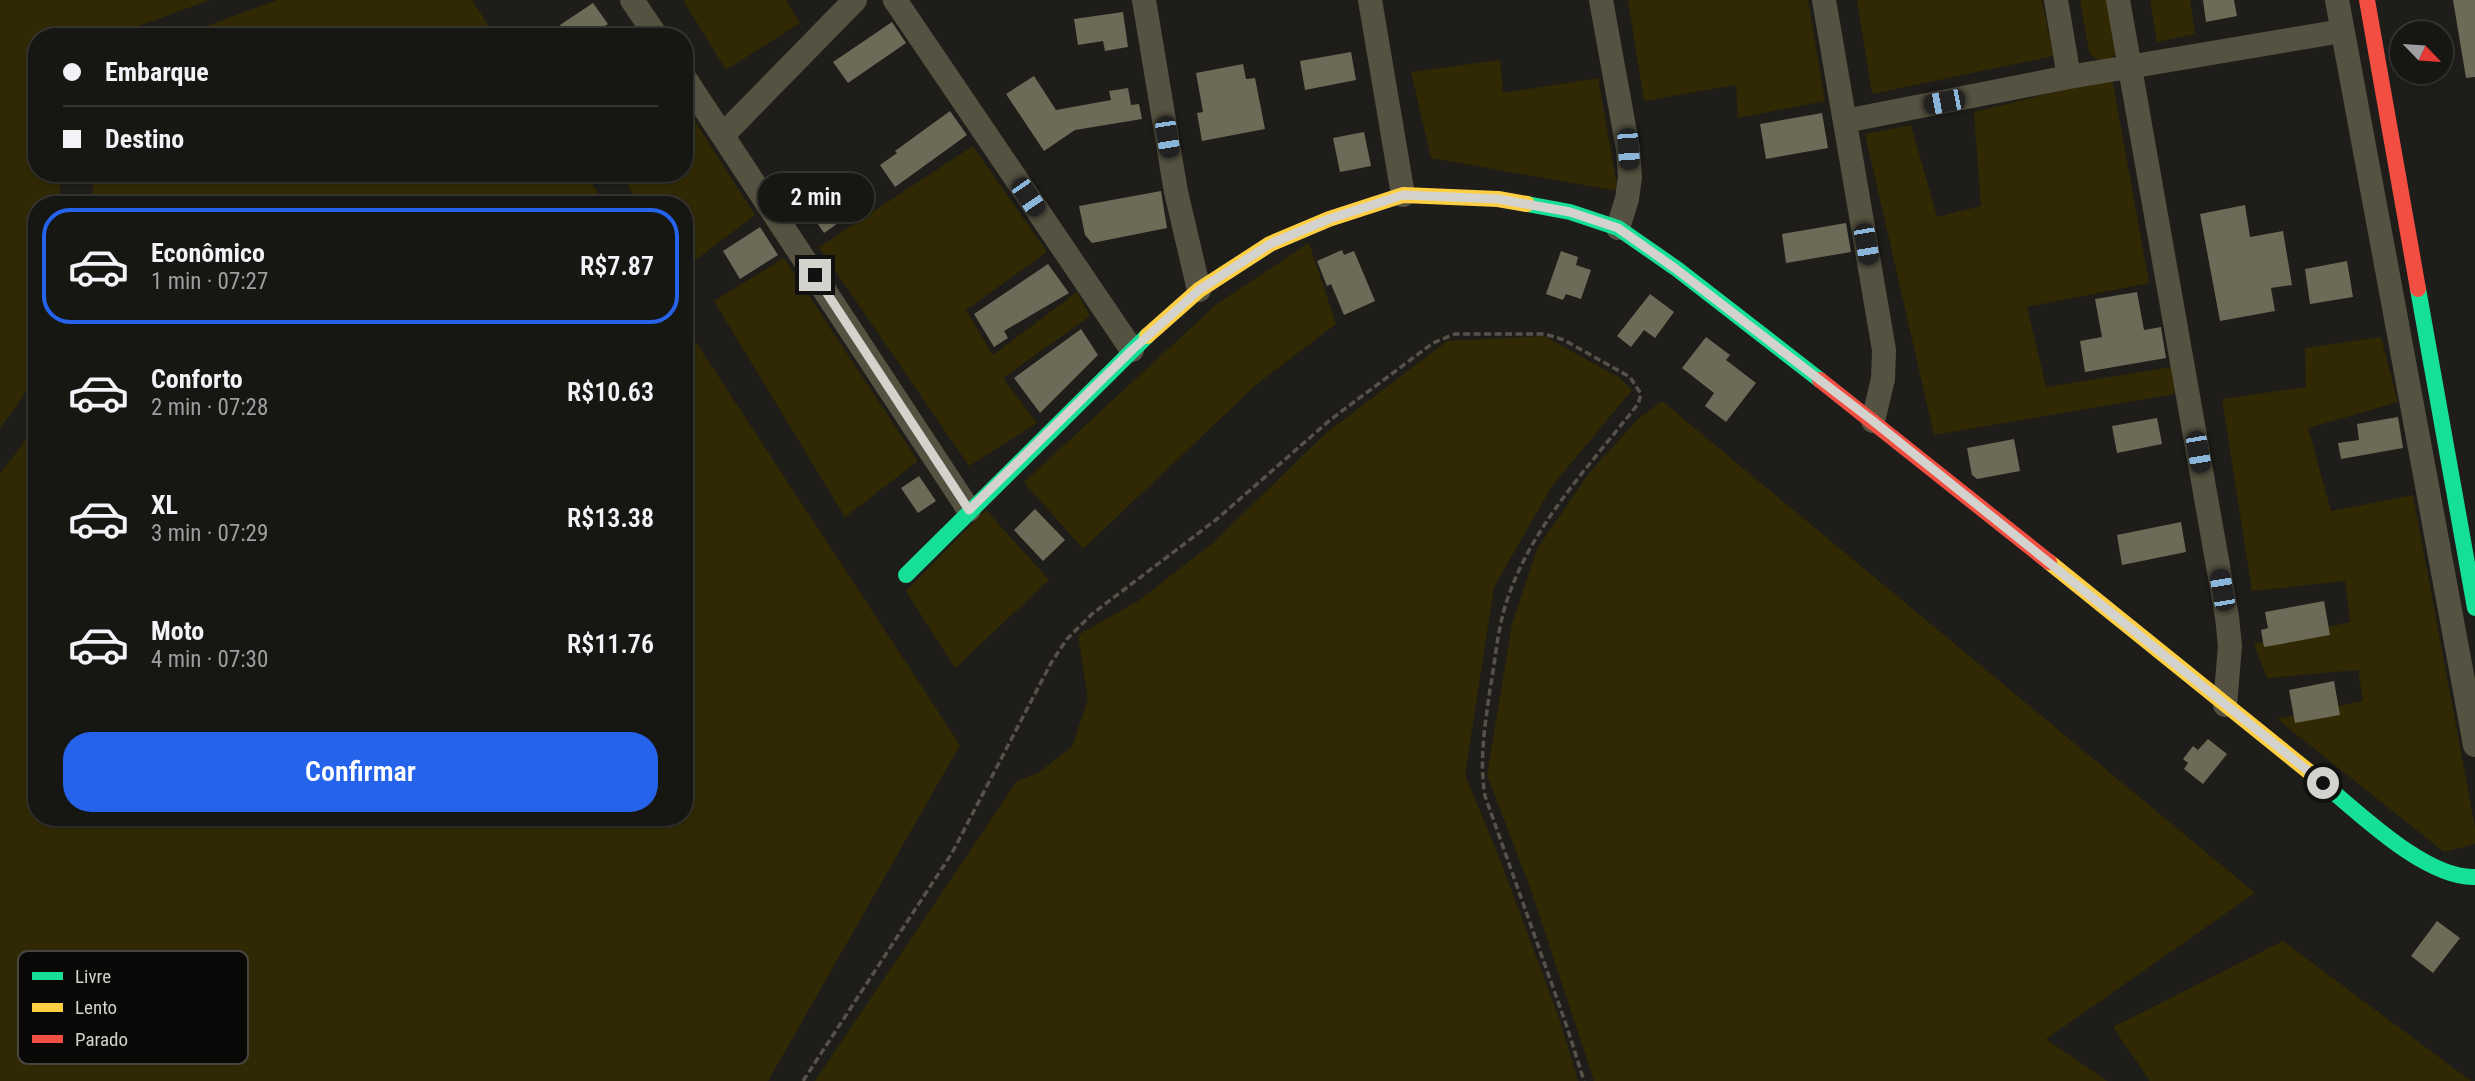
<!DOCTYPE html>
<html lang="pt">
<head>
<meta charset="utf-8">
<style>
  :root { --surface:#161613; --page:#1f1f1c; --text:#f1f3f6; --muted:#9e9fa0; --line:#353533; --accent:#2563eb }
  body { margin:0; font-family:"Roboto Condensed",sans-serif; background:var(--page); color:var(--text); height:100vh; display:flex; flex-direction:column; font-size:26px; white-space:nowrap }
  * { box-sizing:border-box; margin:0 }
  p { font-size:23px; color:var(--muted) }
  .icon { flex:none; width:38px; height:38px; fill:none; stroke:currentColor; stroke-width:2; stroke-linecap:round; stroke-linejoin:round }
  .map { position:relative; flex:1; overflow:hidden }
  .details { position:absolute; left:28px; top:196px; width:665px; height:630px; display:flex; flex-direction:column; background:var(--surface); border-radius:28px; box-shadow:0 2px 5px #0004,0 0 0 2px var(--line) }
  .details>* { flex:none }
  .guide { position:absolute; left:28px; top:28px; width:665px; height:154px; border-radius:28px; box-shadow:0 2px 5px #0004,0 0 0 2px var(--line); display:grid; align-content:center; height:154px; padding:0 35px; background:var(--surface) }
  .needle { width:46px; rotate:115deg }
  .fabs { position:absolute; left:2390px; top:21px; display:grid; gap:14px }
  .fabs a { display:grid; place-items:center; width:63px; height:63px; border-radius:50%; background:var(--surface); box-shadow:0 2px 5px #0004,0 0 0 2px var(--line); font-size:35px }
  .end { position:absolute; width:32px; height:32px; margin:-16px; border:9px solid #d3d2cd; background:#111; box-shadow:0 0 0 4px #111 }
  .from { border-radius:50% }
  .bubble { position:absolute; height:49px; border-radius:24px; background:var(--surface); box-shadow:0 2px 5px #0004,0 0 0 2px var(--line); font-size:23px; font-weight:600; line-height:49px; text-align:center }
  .car { position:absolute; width:21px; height:42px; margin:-21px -10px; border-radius:9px; box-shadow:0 0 5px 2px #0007; background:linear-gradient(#222 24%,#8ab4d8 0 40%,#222 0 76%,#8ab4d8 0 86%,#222 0) }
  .guide b { display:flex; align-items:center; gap:24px; height:66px; font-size:26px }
  .guide b+b { border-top:2px solid var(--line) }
  .guide i { width:18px; height:18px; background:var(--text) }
  ul { padding:12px 0 0; list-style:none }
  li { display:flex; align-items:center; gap:21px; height:116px; margin:0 14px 10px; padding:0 21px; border:4px solid transparent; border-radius:28px }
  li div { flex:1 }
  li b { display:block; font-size:26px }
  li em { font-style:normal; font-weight:600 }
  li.active { border-color:var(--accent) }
  li>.icon { width:63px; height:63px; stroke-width:1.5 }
  .button { display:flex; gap:14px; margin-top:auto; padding:14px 35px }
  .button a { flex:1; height:80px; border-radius:28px; background:var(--accent); color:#fff; font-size:28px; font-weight:600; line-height:80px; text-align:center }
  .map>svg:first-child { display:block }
  .green { fill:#302903 }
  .building { fill:#6d6a57 }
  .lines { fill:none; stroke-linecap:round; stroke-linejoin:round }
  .path { stroke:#555349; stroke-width:3.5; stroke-dasharray:7 3.5; stroke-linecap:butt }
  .street { stroke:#555241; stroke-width:24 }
  .fast { stroke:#16e098; stroke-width:16 }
  .slow { stroke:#ffcf43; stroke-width:16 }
  .jam { stroke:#f24e42; stroke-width:16 }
  .route { stroke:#d3d2cd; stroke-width:9 }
  .key { fill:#090806; stroke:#464542; stroke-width:2 }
  .key-label { font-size:19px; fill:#d3d2cd }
</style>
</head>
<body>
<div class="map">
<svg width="2475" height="1081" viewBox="0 0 2475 1081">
  <rect width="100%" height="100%" fill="#1e1d19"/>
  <!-- green -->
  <path class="green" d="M0,0H210L108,37H37V173H62L58,205H37V345L31,385L0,428Z
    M277,0H472L496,37H177Z
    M683,0H786L800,23L726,70Z
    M1628,0H1808L1825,101L1738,118L1736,85L1644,101Z
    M1857,0H2042L2053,56L1872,94Z
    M2080,0H2111L2118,52L2110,59H2096L2089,52Z
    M2150,0H2190L2195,34L2157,42Z
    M1500,60L1503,93L1598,78L1618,191L1431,158L1411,72Z
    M2112,78L2149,283L2027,307L2046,387L2172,367L2175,394L1934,435L1865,134L1911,125L1937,217L1981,206L1974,112Z
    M684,104L755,215L684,269V205H640L620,173H684Z
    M973,146L1047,252L966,310L993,355L1077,292L1090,316L1003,378L1037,423L969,466L819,247Z
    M95,173H585L606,205H90Z
    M1309,243L1336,324L1258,383L1083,549L1024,482L1218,303Z
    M784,258L918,461L845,517L714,301Z
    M684,324L960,745L768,1081H0V474L37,425V817H684Z
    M1544,336L1620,378L1632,390L1552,486L1494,587L1465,775L1501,862L1559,1018L1578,1081H815L1017,781L1038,773L1072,747L1088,699L1078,635L1138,601L1213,543L1325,434L1447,341Z
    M2381,337L2398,402L2308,428L2331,511L2413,495L2475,827V844L2444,852L2277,719L2363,701L2358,670L2267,678L2254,644L2350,622L2345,581L2252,591L2222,399L2306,387L2305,348Z
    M1662,401L2255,893L2046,1039L2107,1081H1594L1531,890L1487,775L1512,624L1537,549L1589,473L1638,419Z
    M986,510L1049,580L955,668L906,591Z
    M2283,941L2471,1081H2150L2113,1027Z"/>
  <!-- building -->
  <path class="building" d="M2203,0H2234L2237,16L2206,22Z
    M2453,0H2475V77L2466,78Z
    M593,3L608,24L588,37H568L560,25Z
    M1123,12L1128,47L1105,51L1103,41L1078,45L1074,19Z
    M892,22L906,43L848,83L833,62Z
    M1351,52L1356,80L1305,90L1300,61Z
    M1243,64L1246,79L1255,78L1265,129L1202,141L1197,113L1203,112L1196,73Z
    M1034,76L1056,110L1111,100L1109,91L1128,88L1131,105L1139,104L1142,119L1075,130L1044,151L1006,94Z
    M950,111L967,135L895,187L880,165L897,153L895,151Z
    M1822,113L1828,148L1766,159L1760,124Z
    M1364,132L1371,166L1340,172L1333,138Z
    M836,187L854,212L824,233L806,207Z
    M1161,191L1167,228L1092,243L1085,235L1079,206Z
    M2245,205L2250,237L2283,231L2292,285L2271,288L2275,311L2220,321L2200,214Z
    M1846,223L1851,252L1786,263L1782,234Z
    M760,227L778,255L740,279L723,251Z
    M1342,250L1344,255L1354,251L1375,301L1344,315L1331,284L1327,286L1317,261Z
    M1561,251L1578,257L1576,265L1591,270L1581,299L1566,294L1563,300L1546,294Z
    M2347,261L2353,297L2310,304L2305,269Z
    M1048,264L1069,293L1004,331L1008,338L994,347L974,314Z
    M2137,292L2144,330L2161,327L2166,358L2085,372L2080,341L2102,337L2095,299Z
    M1650,294L1674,312L1655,338L1644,330L1631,347L1617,336Z
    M1081,329L1098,355L1040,413L1014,378Z
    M1706,337L1730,355L1726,360L1756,383L1726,422L1705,406L1714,393L1682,368Z
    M2398,417L2403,448L2341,459L2338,443L2359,440L2357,424Z
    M2157,418L2162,444L2117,453L2112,426Z
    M2014,439L2020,471L1977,479L1972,475L1967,448Z
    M919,476L936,501L918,513L901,488Z
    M1035,509L1065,540L1043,561L1014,530Z
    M2181,522L2186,552L2122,565L2117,535Z
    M2324,601L2330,635L2264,647L2261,630L2268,628L2265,612Z
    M2334,681L2340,715L2295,723L2289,690Z
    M2208,739L2227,754L2203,784L2184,769L2188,763L2183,759L2193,746L2198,750Z
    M2437,921L2460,938L2433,973L2411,956Z"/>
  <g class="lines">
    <!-- path -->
    <path class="path" d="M803,1081L952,853L1051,663L1067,639L1092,614L1217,519L1330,420L1433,343L1455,334H1545L1564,340L1630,377L1641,394L1638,404C1588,468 1527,530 1504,610C1497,635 1495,663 1490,689C1485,726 1479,759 1485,796L1567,1027L1584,1081"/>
    <!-- street -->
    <path class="street" d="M632,0L657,37
      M895,0L1132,350
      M1144,0L1176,192L1199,290
      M1370,0L1403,195
      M1601,0L1628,149L1630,177L1627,199L1618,228
      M1824,0L1884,350L1883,379L1873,421
      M2056,0L2069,77
      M2118,0L2227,617L2230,646L2225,705
      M2337,0L2475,745
      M684,77L969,510
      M1845,121L2069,77L2342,31
      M723,135L855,0"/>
    <!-- fast -->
    <path class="fast" d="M1527,204L1570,212L1618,228L1677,269L1820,380
      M2418,289L2475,608
      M906,575L1147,336
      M2318,779C2357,811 2425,879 2475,877"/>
    <!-- slow -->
    <path class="slow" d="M1147,336L1199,290L1270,244L1329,219L1403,195L1498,199L1527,204
      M2049,562L2318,779"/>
    <!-- jam -->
    <path class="jam" d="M2367,0L2418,289
      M1820,380L2049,562"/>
  </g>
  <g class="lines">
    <!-- route -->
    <path class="route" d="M815,275L969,510L1132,350L1199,290L1270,244L1329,219L1403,195L1498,199L1570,212L1618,228L1676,269L1873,421L2323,783"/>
  </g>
  <!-- legend -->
  <rect x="18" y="951" width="230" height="113" rx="10" class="key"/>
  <rect x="32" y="972" width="31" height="8" fill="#16e098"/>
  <rect x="32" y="1003" width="31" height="9" fill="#ffcf43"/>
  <rect x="32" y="1035" width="31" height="8" fill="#f24e42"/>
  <g class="key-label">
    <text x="75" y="983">Livre</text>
    <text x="75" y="1014">Lento</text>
    <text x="75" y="1046">Parado</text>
  </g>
</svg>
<div class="fabs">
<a><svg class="needle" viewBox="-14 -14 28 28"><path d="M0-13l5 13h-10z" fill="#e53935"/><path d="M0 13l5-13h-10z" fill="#9e9fa0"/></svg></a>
</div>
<i class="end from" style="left:2323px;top:783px"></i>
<i class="end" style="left:815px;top:275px"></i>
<div class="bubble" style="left:758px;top:173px;width:116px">2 min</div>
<i class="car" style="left:1944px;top:102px;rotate:259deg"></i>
<i class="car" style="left:1167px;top:137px;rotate:171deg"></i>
<i class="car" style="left:1628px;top:149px;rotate:176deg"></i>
<i class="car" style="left:1028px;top:197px;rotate:146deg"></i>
<i class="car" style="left:1866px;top:244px;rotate:170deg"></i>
<i class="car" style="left:2198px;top:452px;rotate:170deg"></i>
<i class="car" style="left:2222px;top:590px;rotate:350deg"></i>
<div class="guide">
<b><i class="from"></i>Embarque</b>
<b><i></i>Destino</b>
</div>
<section class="details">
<ul>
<li class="active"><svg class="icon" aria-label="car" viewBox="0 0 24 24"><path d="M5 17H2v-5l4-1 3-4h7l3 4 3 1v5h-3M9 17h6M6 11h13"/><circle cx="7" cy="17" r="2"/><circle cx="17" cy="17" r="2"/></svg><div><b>Econômico</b><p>1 min · 07:27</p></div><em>R$7.87</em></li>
<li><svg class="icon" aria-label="car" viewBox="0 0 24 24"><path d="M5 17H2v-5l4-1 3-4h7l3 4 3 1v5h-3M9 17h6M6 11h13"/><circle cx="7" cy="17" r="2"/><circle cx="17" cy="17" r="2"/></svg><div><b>Conforto</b><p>2 min · 07:28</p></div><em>R$10.63</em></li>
<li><svg class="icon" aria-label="car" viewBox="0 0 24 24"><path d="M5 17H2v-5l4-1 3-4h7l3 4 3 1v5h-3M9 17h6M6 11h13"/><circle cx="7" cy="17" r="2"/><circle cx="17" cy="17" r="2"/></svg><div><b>XL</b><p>3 min · 07:29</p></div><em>R$13.38</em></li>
<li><svg class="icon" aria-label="car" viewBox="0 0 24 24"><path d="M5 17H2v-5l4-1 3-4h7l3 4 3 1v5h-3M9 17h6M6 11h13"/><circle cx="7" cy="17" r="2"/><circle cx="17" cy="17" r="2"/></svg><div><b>Moto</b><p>4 min · 07:30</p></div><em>R$11.76</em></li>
</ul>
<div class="button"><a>Confirmar</a></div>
</section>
</div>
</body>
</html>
